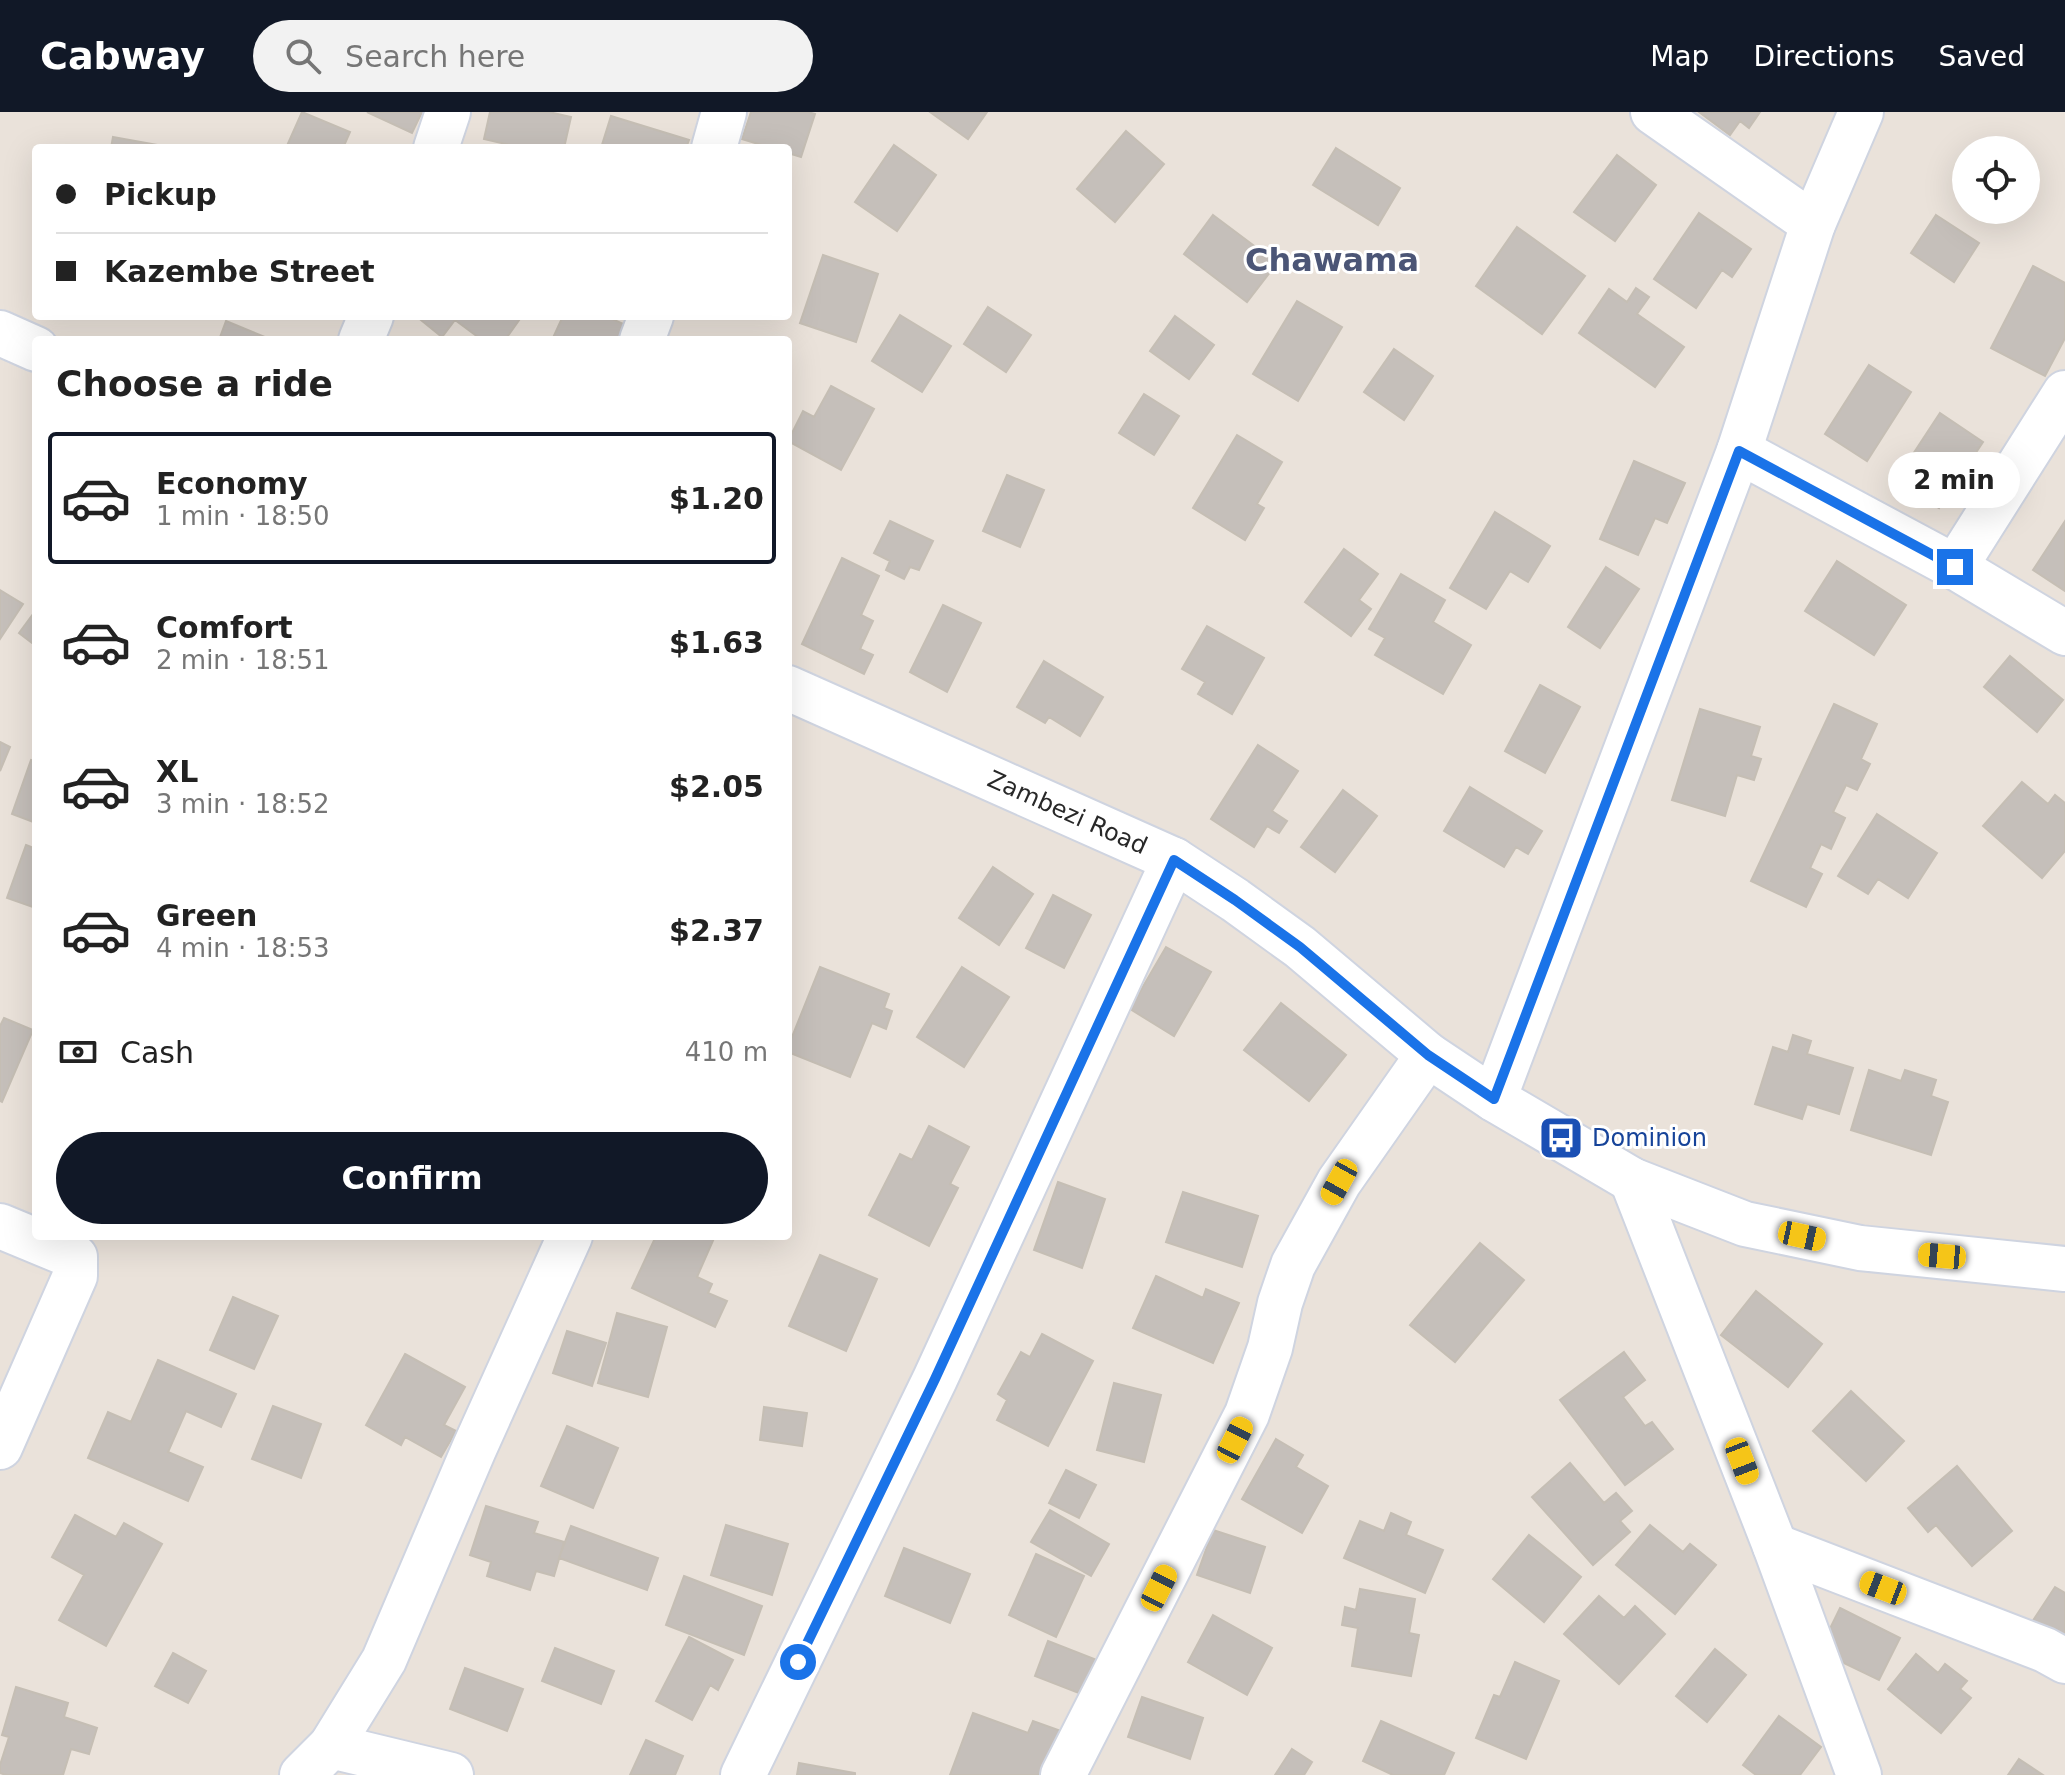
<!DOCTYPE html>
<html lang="en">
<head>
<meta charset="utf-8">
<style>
  :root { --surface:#fff; --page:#f2f2f2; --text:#222; --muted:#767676; --line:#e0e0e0; --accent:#111827 }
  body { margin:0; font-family:"DejaVu Sans",sans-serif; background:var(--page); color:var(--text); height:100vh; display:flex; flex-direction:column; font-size:30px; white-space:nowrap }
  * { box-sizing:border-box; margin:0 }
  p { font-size:26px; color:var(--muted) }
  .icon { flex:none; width:44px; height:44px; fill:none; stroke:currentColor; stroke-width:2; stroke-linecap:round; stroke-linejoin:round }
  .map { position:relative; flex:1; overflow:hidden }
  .details { position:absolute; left:32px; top:224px; width:760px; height:904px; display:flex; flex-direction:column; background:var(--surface); border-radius:8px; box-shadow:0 8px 32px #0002 }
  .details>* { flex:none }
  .guide { position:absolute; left:32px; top:32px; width:760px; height:176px; border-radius:8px; box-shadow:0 8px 32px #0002; display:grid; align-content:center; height:176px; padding:0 24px; background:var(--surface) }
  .tools { position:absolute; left:1952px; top:24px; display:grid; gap:16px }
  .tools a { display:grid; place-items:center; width:88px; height:88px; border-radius:50%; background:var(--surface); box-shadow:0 8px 32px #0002; font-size:40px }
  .end { position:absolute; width:36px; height:36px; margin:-18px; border:10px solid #1a73e8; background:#fff; box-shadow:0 0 0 4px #fff }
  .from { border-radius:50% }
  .bubble { position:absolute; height:56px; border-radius:28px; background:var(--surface); box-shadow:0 8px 32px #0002; font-size:26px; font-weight:600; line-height:56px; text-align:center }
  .car { position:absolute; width:24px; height:48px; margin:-24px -12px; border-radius:10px; box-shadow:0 0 6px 2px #0007; background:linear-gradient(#f5c518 24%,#345 0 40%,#f5c518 0 76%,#345 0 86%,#f5c518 0) }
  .guide b { display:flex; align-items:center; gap:28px; height:76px; font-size:30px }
  .guide b+b { border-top:2px solid var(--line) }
  .guide i { width:20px; height:20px; background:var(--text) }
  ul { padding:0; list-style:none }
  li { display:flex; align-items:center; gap:24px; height:132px; margin:0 16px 12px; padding:0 8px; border:4px solid transparent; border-radius:8px }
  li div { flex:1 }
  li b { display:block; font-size:30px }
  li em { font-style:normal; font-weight:600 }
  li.current { border-color:var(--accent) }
  li>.icon { width:72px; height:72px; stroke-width:1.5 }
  h2 { padding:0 24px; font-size:36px; line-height:96px }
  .pay { display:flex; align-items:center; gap:20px; height:88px; padding:0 24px; font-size:30px }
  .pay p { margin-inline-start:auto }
  .primary-button { display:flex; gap:16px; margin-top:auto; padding:16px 24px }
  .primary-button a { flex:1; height:92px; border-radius:48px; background:var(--accent); color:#fff; font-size:32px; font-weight:600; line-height:92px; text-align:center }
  header { display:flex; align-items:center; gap:48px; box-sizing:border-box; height:112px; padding:0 40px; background:var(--accent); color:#fff }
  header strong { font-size:38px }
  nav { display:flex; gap:44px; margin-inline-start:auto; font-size:28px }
  .search { width:560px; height:72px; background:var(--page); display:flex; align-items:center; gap:20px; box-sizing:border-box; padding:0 28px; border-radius:44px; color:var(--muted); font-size:30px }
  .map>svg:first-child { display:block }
  .building { fill:#c5bfba; stroke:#c5beb4; stroke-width:2 }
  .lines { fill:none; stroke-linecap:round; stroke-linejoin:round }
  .minor-casing { stroke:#cfd4e0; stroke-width:48 }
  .minor { stroke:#fff; stroke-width:44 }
  .route { stroke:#1a73e8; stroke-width:10 }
  .labels { text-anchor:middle; stroke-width:6; stroke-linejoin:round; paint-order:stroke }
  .street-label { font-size:24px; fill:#282828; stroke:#fff }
  .transit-label { font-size:24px; fill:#164399; stroke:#fff; text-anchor:start }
  .district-label { font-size:32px; font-weight:bold; fill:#4b5576; stroke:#fff }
</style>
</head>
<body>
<header>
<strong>Cabway</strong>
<div class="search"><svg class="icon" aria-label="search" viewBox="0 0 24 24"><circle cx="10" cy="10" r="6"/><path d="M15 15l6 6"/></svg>Search here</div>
<nav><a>Map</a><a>Directions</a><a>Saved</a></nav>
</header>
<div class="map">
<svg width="2065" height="1663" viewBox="0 0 2065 1663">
  <rect width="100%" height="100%" fill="#eae2da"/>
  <!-- building -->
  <path class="building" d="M302,0L350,20L343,36H286Z
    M367,0H422L412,21Z
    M490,0H549L571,5L564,36H523L484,27Z
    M751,0H808L815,2L801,45L788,41V36H772L742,27Z
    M930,0H987L968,27Z
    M1699,0H1760L1749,16L1740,9L1730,23Z
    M611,4L689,28L686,36H601Z
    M1126,19L1164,52L1115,110L1077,77Z
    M113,25L158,33V36H111Z
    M894,33L936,63L897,119L855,90Z
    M1336,36L1400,76L1378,113L1313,73Z
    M1617,43L1656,73L1615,129L1574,100Z
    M1699,101L1751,137L1732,165L1722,158L1696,196L1654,167Z
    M1213,103L1277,151L1247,190L1184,142Z
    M1936,103L1979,131L1954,170L1911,141Z
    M1517,115L1585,164L1542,222L1476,174Z
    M823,143L878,162L856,230L800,211Z
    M2033,154L2065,171V226L2045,264L1991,236Z
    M1636,176L1649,185L1637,202L1684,235L1655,275L1579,221L1609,177L1627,190Z
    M1297,189L1342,215L1298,289L1253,262Z
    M988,195L1031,223L1006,260L964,232Z
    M900,203L951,234L922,280L872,249Z
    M416,204H522L505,228H482L455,208L442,225Z
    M563,204H613L612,207L630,215L624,228H552Z
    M1175,204L1214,233L1189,267L1150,239Z
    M226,209L272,228H219Z
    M1394,237L1433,264L1404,308L1364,280Z
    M1869,253L1911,280L1867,349L1825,322Z
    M831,274L874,297L841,358L788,329L803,299L814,305Z
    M1144,282L1179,304L1154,343L1119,321Z
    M1940,301L1983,330L1939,396L1896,368Z
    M1237,323L1282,350L1257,392L1264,396L1245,428L1193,396Z
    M1634,349L1685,371L1667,411L1655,406L1638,443L1600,427Z
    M1007,363L1044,378L1020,435L983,419Z
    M1495,400L1550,434L1528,470L1510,459L1486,497L1450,476Z
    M890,409L933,429L919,458L910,455L904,467L886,458L890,449L874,441Z
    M2065,409V479L2033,458Z
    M1344,437L1378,462L1359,488L1371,497L1351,524L1305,490Z
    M842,446L879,464L861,503L873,509L860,537L873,543L864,562L802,532Z
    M1837,449L1906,493L1874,543L1805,499Z
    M1606,455L1639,477L1600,536L1568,515Z
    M1401,462L1445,488L1433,510L1471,533L1443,582L1375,543L1385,526L1369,517Z
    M0,478L23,492L0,527Z
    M943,493L981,511L947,580L910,560Z
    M36,498V534L19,521Z
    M1207,514L1264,546L1232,602L1198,582L1205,570L1182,557Z
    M2010,544L2063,588L2037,620L1984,575Z
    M1044,549L1103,585L1080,624L1049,605L1045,611L1017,595Z
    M1540,573L1580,595L1545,661L1505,639Z
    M1834,592L1877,612L1861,647L1870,652L1857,678L1846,673L1833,700L1845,706L1831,737L1821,732L1810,756L1822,762L1806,795L1751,769Z
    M1700,597L1760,615L1751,644L1761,647L1754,668L1737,663L1725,704L1672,688Z
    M0,630L10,635L0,659Z
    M1258,633L1298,659L1272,699L1287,709L1279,721L1267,714L1254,735L1211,707Z
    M31,648L36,650V711L12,702Z
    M2022,670L2048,692L2055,683L2065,691V739L2042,766L1983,714Z
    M1470,675L1542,719L1528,742L1516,735L1504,755L1444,719Z
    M1343,678L1377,704L1335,760L1301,735Z
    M1877,702L1937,741L1908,786L1878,767L1868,782L1838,764Z
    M26,733L36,737V796L7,786Z
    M993,755L1033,782L999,833L959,806Z
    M1053,783L1091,803L1064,856L1026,836Z
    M1166,835L1211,860L1174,924L1130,897Z
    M820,855L889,882L884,896L892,899L886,917L872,911L850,965L788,940V935Z
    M962,855L1009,885L964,955L917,925Z
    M1281,891L1346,943L1309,989L1244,938Z
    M4,906L33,918L2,990L0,989V914Z
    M1793,923L1811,929L1807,942L1853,956L1839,1002L1807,992L1802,1007L1755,992L1773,935L1788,940Z
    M1869,958L1901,969L1905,958L1936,968L1931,984L1948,990L1931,1043L1851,1018Z
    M929,1014L969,1035L950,1072L958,1076L929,1134L869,1103L900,1042L912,1048Z
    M1058,1070L1105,1087L1082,1156L1034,1138Z
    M1183,1080L1258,1104L1242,1155L1166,1130Z
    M656,1124H715L697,1165L712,1172L708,1181L727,1189L715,1215L632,1176Z
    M1480,1131L1524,1168L1455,1250L1410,1213Z
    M820,1143L877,1167L846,1239L789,1214Z
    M1156,1164L1203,1186L1206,1177L1239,1191L1213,1251L1133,1216Z
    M1756,1179L1822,1232L1788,1275L1721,1223Z
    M233,1185L278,1204L254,1257L210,1238Z
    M617,1201L667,1215L648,1285L598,1271Z
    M567,1219L606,1231L592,1274L553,1261Z
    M1042,1222L1093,1249L1048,1334L997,1308L1007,1288L998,1282L1021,1240L1030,1245Z
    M1624,1240L1645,1268L1623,1285L1645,1314L1652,1310L1673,1337L1625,1373L1560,1288Z
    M405,1242L465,1275L444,1313L456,1319L441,1345L405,1325L401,1333L366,1313Z
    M158,1248L236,1282L221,1315L186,1299L168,1340L203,1355L188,1389L88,1346L108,1300L131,1310Z
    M1114,1271L1161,1283L1144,1350L1097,1338Z
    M1851,1279L1904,1329L1866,1369L1813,1319Z
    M273,1294L321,1312L301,1366L252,1347Z
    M764,1295L807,1301L802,1334L760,1328Z
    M567,1314L618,1336L593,1396L541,1374Z
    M1276,1327L1303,1343L1296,1355L1328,1374L1302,1421L1242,1387Z
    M1570,1351L1604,1391L1616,1381L1632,1399L1620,1409L1630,1420L1593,1453L1532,1385Z
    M1957,1354L2012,1419L1972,1454L1936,1413L1928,1420L1908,1396Z
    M1066,1358L1096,1373L1079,1406L1049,1391Z
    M486,1394L538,1410L534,1421L564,1430L554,1464L536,1459L530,1478L487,1464L491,1450L470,1443Z
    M1050,1398L1109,1432L1091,1464L1031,1430Z
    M1391,1401L1411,1410L1406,1423L1443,1438L1425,1481L1344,1446L1360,1409L1384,1419Z
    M75,1403L116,1425L124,1411L162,1432L106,1534L59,1508L84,1463L52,1445Z
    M726,1413L788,1432L772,1483L711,1463Z
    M1650,1413L1683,1440L1690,1432L1716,1453L1675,1502L1616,1453Z
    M571,1414L658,1446L647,1478L559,1446Z
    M1213,1418L1265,1435L1250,1481L1197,1463Z
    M1529,1423L1581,1465L1544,1510L1493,1467Z
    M904,1436L970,1462L950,1511L885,1484Z
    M1036,1442L1084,1464L1056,1525L1009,1503Z
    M684,1464L762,1494L744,1543L666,1513Z
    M2055,1475L2065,1481V1532L2032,1510Z
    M1360,1477L1415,1487L1409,1521L1419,1523L1411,1564L1352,1554L1358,1516L1342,1513L1345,1495L1356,1498Z
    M1599,1484L1624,1506L1635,1494L1665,1522L1619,1572L1564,1522Z
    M1840,1496L1900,1526L1879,1568L1819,1539Z
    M1213,1503L1272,1536L1247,1583L1188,1550Z
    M689,1525L733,1548L718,1578L710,1573L692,1608L656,1589Z
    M1048,1529L1102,1550L1089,1585L1035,1564Z
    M555,1536L614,1559L601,1592L542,1569Z
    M1715,1537L1746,1563L1707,1610L1676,1584Z
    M173,1541L206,1559L188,1591L155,1574Z
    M1916,1542L1938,1561L1945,1552L1967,1569L1960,1577L1971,1586L1941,1621L1888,1577Z
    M1515,1550L1559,1569L1526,1647L1476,1626L1494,1583L1500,1585Z
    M465,1556L523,1577L507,1619L450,1597Z
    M16,1575L68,1591L64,1605L97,1616L89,1642L71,1637L63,1663H6L0,1661V1653L9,1625L2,1623Z
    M1142,1585L1203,1606L1190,1647L1128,1625Z
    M973,1601L1028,1621L1033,1609L1064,1620L1049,1663H950Z
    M1779,1604L1821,1635L1800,1663H1756L1743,1653Z
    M1381,1609L1454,1641L1444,1663H1393L1363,1649Z
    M646,1628L683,1644L675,1663H630Z
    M1292,1637L1312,1650L1304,1663H1275Z
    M2019,1647L2043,1663H2008Z
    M799,1651L855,1661V1663H797Z"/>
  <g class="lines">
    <!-- minor casing -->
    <g class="minor-casing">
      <g id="minor">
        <path d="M1653,0L1813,112"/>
        <path d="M436,36L448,0"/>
        <path d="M714,36L724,0"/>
        <path d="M0,221L36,237"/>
        <path d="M361,228L371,204"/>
        <path d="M642,228L651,204"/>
        <path d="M1739,339L1955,455L2065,521"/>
        <path d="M1955,455L2065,281"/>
        <path id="s1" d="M788,576L1174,748L1235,788L1300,835L1428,943L1494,987L1632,1068L1745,1112L1860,1136L2065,1157"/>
        <path d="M1494,987L1739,339L1813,112L1861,0"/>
        <path d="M1632,1068L1775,1434L1859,1663"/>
        <path d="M0,1114L75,1145V1164L0,1335"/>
        <path d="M1775,1434L2045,1538L2065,1549"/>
        <path d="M331,1634L451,1663"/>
        <path d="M302,1663L331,1634L384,1548L474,1337L570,1124"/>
        <path d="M743,1663L935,1267L1174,748"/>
        <path d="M1063,1663L1247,1302L1270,1236L1280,1191L1293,1153L1339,1070L1428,943"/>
      </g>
    </g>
    <!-- minor -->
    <use href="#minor" class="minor"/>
  </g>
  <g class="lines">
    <!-- route -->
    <path class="route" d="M798,1550L935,1267L1174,748L1235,788L1300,835L1428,943L1494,987L1739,339L1955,455"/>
  </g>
  <!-- icons -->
  <defs>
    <g id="bus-square" transform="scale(2.3)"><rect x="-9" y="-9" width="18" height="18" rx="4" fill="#1a4fb4" stroke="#fff"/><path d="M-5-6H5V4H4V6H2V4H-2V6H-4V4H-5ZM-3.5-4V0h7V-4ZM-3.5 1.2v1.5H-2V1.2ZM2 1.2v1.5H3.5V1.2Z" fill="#fff"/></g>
  </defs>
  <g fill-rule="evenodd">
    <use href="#bus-square" x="1561" y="1026"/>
  </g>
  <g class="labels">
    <!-- street labels -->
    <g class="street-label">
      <text dy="8" stroke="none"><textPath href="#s1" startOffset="306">Zambezi Road</textPath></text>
    </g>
    <!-- transit labels -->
    <g class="transit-label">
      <text x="1592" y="1034">Dominion</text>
    </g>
    <!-- district labels -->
    <g class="district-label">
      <text x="1332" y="159">Chawama</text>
    </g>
  </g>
</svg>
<div class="tools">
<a><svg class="icon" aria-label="locate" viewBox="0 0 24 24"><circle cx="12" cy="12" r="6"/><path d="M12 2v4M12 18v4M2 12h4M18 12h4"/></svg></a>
</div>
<i class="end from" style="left:798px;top:1550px"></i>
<i class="end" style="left:1955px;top:455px"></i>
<div class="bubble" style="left:1888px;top:340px;width:132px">2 min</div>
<i class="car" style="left:1339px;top:1070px;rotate:209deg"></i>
<i class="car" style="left:1802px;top:1124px;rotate:102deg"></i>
<i class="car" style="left:1942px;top:1144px;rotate:275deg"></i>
<i class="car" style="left:1235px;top:1328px;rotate:27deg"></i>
<i class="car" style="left:1742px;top:1349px;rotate:159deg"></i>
<i class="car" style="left:1159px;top:1476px;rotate:27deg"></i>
<i class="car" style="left:1883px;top:1476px;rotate:291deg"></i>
<div class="guide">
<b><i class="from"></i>Pickup</b>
<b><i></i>Kazembe Street</b>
</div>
<section class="details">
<h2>Choose a ride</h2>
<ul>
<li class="current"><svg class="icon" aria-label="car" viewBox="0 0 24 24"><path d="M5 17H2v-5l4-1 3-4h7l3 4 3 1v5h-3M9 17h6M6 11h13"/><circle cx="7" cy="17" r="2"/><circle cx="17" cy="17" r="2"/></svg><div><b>Economy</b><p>1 min · 18:50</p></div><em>$1.20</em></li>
<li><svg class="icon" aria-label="car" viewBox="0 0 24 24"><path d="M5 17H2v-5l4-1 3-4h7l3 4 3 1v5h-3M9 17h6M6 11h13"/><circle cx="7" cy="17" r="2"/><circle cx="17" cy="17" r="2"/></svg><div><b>Comfort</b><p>2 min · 18:51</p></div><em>$1.63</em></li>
<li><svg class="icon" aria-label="car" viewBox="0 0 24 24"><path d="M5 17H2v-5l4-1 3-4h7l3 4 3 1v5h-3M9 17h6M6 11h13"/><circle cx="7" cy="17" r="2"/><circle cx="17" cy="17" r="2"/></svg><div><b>XL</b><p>3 min · 18:52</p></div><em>$2.05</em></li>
<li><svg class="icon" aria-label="car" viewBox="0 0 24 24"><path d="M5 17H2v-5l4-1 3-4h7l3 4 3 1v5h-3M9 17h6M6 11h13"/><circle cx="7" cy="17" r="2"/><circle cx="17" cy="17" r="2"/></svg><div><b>Green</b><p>4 min · 18:53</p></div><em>$2.37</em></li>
</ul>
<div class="pay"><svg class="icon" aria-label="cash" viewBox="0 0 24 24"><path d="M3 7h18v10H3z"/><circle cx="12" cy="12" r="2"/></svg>Cash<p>410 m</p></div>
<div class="primary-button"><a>Confirm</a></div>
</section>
</div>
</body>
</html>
